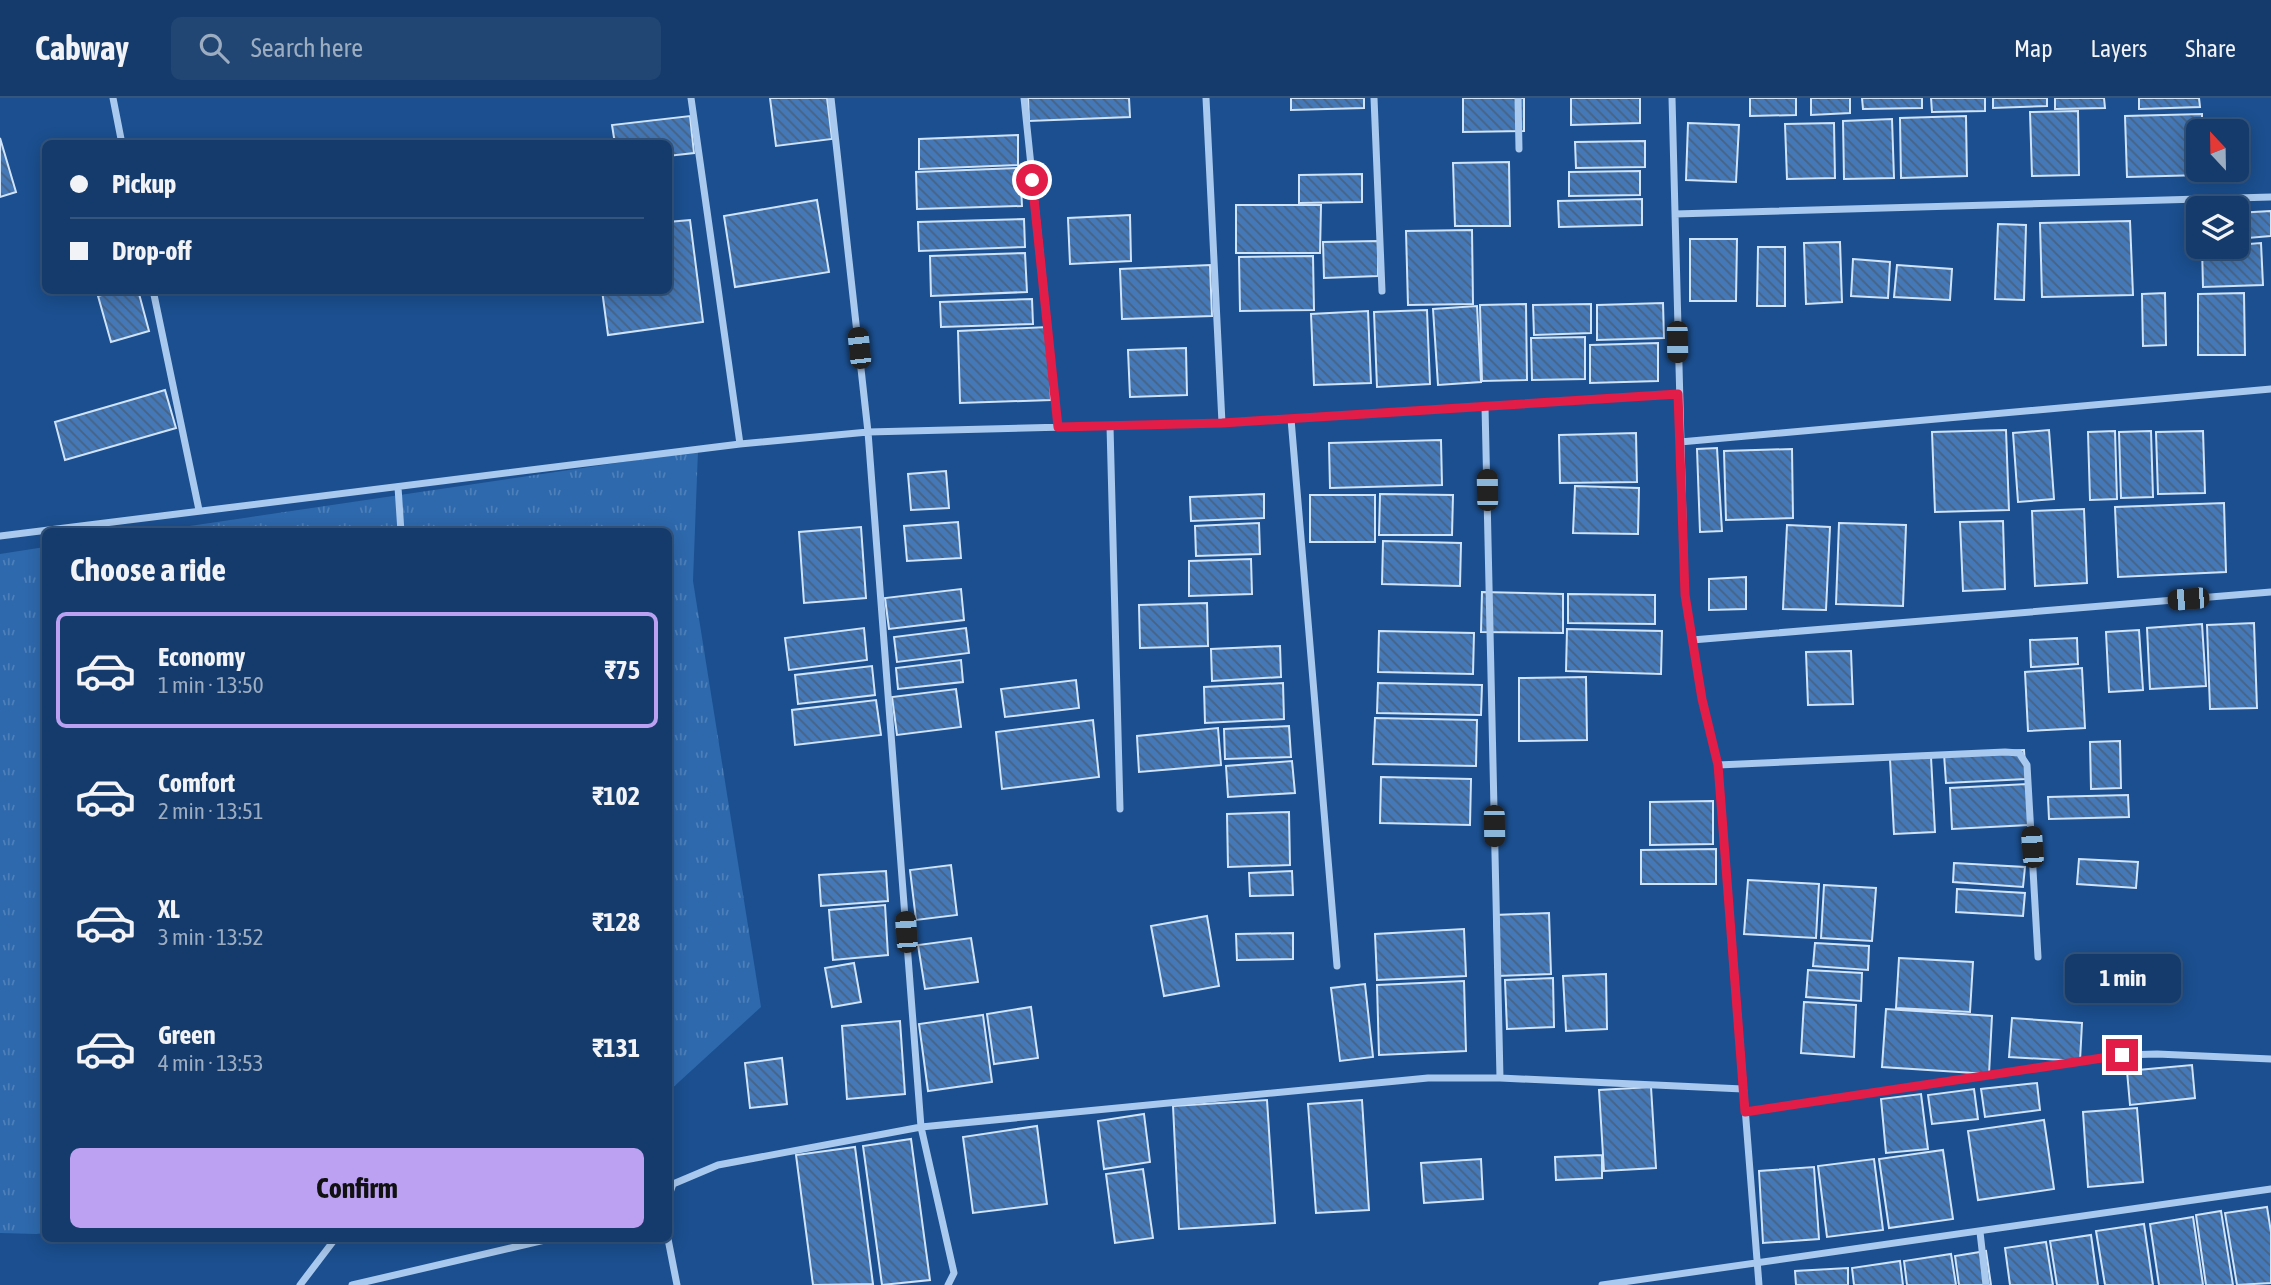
<!DOCTYPE html>
<html lang="en">
<head>
<meta charset="utf-8">
<style>
  :root { --surface:#143b6b; --page:#214673; --text:#f1f3f6; --muted:#9dadc1; --line:#33557e; --accent:#bca0f2 }
  body { margin:0; font-family:"Asap Condensed",sans-serif; background:var(--page); color:var(--text); height:100vh; display:flex; flex-direction:column; font-size:26px; white-space:nowrap }
  * { box-sizing:border-box; margin:0 }
  p { font-size:23px; color:var(--muted) }
  .icon { flex:none; width:38px; height:38px; fill:none; stroke:currentColor; stroke-width:2; stroke-linecap:round; stroke-linejoin:round }
  .map { position:relative; flex:1; overflow:hidden }
  .side { position:absolute; left:42px; top:430px; width:630px; height:714px; display:flex; flex-direction:column; background:var(--surface); border-radius:10px; box-shadow:0 4px 18px #0003,0 0 0 2px var(--line) }
  .side>* { flex:none }
  .banner { position:absolute; left:42px; top:42px; width:630px; height:154px; border-radius:10px; box-shadow:0 4px 18px #0003,0 0 0 2px var(--line); display:grid; align-content:center; height:154px; padding:0 28px; background:var(--surface) }
  .needle { width:46px; rotate:338deg }
  .fabs { position:absolute; left:2186px; top:21px; display:grid; gap:14px }
  .fabs a { display:grid; place-items:center; width:63px; height:63px; border-radius:10px; background:var(--surface); box-shadow:0 4px 18px #0003,0 0 0 2px var(--line); font-size:35px }
  .end { position:absolute; width:32px; height:32px; margin:-16px; border:9px solid #e11d48; background:#fff; box-shadow:0 0 0 4px #fff }
  .from { border-radius:50% }
  .bubble { position:absolute; height:49px; border-radius:10px; background:var(--surface); box-shadow:0 4px 18px #0003,0 0 0 2px var(--line); font-size:23px; font-weight:700; line-height:49px; text-align:center }
  .car { position:absolute; width:21px; height:42px; margin:-21px -10px; border-radius:9px; box-shadow:0 0 5px 2px #0007; background:linear-gradient(#222 24%,#8ab4d8 0 40%,#222 0 76%,#8ab4d8 0 86%,#222 0) }
  .banner b { display:flex; align-items:center; gap:24px; height:66px; font-size:26px }
  .banner b+b { border-top:2px solid var(--line) }
  .banner i { width:18px; height:18px; background:var(--text) }
  ul { padding:0; list-style:none }
  li { display:flex; align-items:center; gap:21px; height:116px; margin:0 14px 10px; padding:0 14px; border:4px solid transparent; border-radius:10px }
  li div { flex:1 }
  li b { display:block; font-size:26px }
  li em { font-style:normal; font-weight:700 }
  li.current { border-color:var(--accent) }
  li>.icon { width:63px; height:63px; stroke-width:1.5 }
  h2 { padding:0 28px; font-size:32px; line-height:84px }
  .cta { display:flex; gap:14px; margin-top:auto; padding:14px 28px }
  .cta a { flex:1; height:80px; border-radius:10px; background:var(--accent); color:#111; font-size:28px; font-weight:700; line-height:80px; text-align:center }
  header { display:flex; align-items:center; gap:42px; box-sizing:border-box; height:98px; padding:0 35px; background:var(--surface); border-bottom:2px solid var(--line) }
  header strong { font-size:33px }
  nav { display:flex; gap:38px; margin-inline-start:auto; font-size:24px }
  .search { width:490px; height:63px; background:var(--page); display:flex; align-items:center; gap:18px; box-sizing:border-box; padding:0 24px; border-radius:10px; color:var(--muted); font-size:26px }
  .map>svg:first-child { display:block }
  .grass { fill:url(#grass-tufts) }
  .building { fill:url(#building-back-hatch); stroke:#cfe3fa; stroke-width:2 }
  .lines { fill:none; stroke-linecap:round; stroke-linejoin:round }
  .street { stroke:#a9c9ee; stroke-width:7 }
  .route { stroke:#e11d48; stroke-width:9 }
</style>
</head>
<body>
<header>
<strong>Cabway</strong>
<div class="search"><svg class="icon" aria-label="search" viewBox="0 0 24 24"><circle cx="10" cy="10" r="6"/><path d="M15 15l6 6"/></svg>Search here</div>
<nav><a>Map</a><a>Layers</a><a>Share</a></nav>
</header>
<div class="map">
<svg width="2271" height="1187" viewBox="0 0 2271 1187">
  <defs>
    <pattern id="grass-tufts" width="24" height="20" patternUnits="userSpaceOnUse" patternTransform="scale(1.75)"><rect width="24" height="20" fill="#2e69ad"/><path d="M3 7l-1-3M5 7V3M7 7l1-3M15 17l-1-3M17 17v-4M19 17l1-3" fill="none" stroke="#4d80b9"/></pattern>
    <pattern id="building-back-hatch" width="6" height="6" patternUnits="userSpaceOnUse" patternTransform="scale(1.75)"><rect width="6" height="6" fill="#4478b7"/><path d="M-1 5l2 2M0 0l6 6M5-1l2 2" fill="none" stroke="#486282"/></pattern>
  </defs>
  <rect width="100%" height="100%" fill="#1b4f8f"/>
  <!-- grass -->
  <path class="grass" d="M698,353L693,483L761,909L669,993L668,434H149Z
    M45,449V1135L36,1136L0,1135V456Z"/>
  <!-- building -->
  <path class="building" d="M770,0H827L832,41L776,48Z
    M1028,0H1129L1130,19L1029,23Z
    M1291,0H1364V10L1291,12Z
    M1463,0H1524V33L1463,34Z
    M1571,0H1640V25L1571,27Z
    M1750,0H1796V17L1750,18Z
    M1811,0H1850V15L1811,17Z
    M1862,0H1922V10L1863,11Z
    M1931,0H1985V13L1932,14Z
    M1993,0H2047V8L1993,10Z
    M2055,0H2104L2105,10L2055,11Z
    M2139,0H2199L2200,9L2139,11Z
    M2078,13L2079,77L2032,78L2030,14Z
    M2202,16V33H2198V72H2203V77L2127,79L2125,18Z
    M690,18L694,55L668,58V46H615L612,27Z
    M1966,18L1967,78L1901,80L1900,20Z
    M1892,21L1894,80L1844,81L1843,23Z
    M1688,25L1739,27L1736,84L1686,82Z
    M1834,25L1835,80L1787,81L1785,26Z
    M1018,37V67L919,71V41Z
    M0,40L16,94L0,99Z
    M1645,43V69L1576,70L1575,44Z
    M1509,64L1510,128H1455L1453,65Z
    M1020,70L1022,108L917,111L916,74Z
    M1640,73V97L1569,98V74Z
    M1362,76V104L1299,105V77Z
    M1642,101V127L1559,129L1558,103Z
    M817,102L829,174L735,189L724,118Z
    M1236,107H1321L1320,155H1236Z
    M2271,113V138L2236,141V115Z
    M1130,117L1131,163L1070,166L1068,120Z
    M2198,118V144L2193,145L2192,119Z
    M1024,121L1025,149L919,153L918,124Z
    M690,122L703,224L608,237L602,192H668V124Z
    M2130,123L2133,197L2042,199L2040,125Z
    M1998,126L2026,127L2024,202L1995,201Z
    M1472,132L1473,206L1408,207L1406,133Z
    M1690,141H1737L1736,203H1690Z
    M1378,143V178L1324,180L1323,144Z
    M1840,144L1842,204L1806,206L1804,145Z
    M2261,145L2263,187L2203,189L2202,149H2236V147Z
    M1758,149H1785V208H1757Z
    M1025,155L1027,194L931,198L930,158Z
    M1313,158L1314,212L1240,213L1239,159Z
    M1853,161L1890,164L1888,200L1851,198Z
    M1210,167L1212,218L1122,221L1120,171Z
    M1897,167L1952,171L1950,202L1894,199Z
    M120,192H138L149,233L111,244L98,198Z
    M2165,195L2166,247L2143,248L2142,196Z
    M2244,195L2245,257H2198V196Z
    M1032,201L1033,226L941,229L940,204Z
    M1663,205L1664,240L1597,242V207Z
    M1526,206L1527,282L1482,283L1480,207Z
    M1591,206V235L1534,237L1533,207Z
    M1477,208L1481,284L1438,287L1433,211Z
    M1427,212L1430,286L1377,289L1374,214Z
    M1368,213L1371,285L1314,287L1311,216Z
    M1048,229L1051,302L960,305L958,233Z
    M1585,239V281L1532,282L1531,240Z
    M1658,245V283L1590,285V247Z
    M1186,250L1187,297L1130,299L1128,252Z
    M165,292L176,330L65,362L55,324Z
    M2006,332L2009,412L1935,414L1932,334Z
    M2049,332L2054,401L2018,404L2013,335Z
    M2115,333L2117,401L2090,402L2088,334Z
    M2151,333L2153,399L2121,400L2119,334Z
    M2203,333L2205,395L2158,396L2156,334Z
    M1636,335L1637,384L1560,385L1559,337Z
    M1441,342L1442,387L1330,390L1329,345Z
    M1717,350L1722,433L1700,434L1697,351Z
    M1792,351L1793,420L1726,422L1724,353Z
    M946,373L949,410L911,412L908,376Z
    M1575,388L1639,390L1638,436L1573,435Z
    M1264,396V420L1191,423L1190,399Z
    M1380,396L1453,397L1452,437H1379Z
    M1310,397H1375V444H1310Z
    M2224,405L2226,474L2118,479L2115,409Z
    M2084,411L2087,485L2035,488L2032,413Z
    M2003,423L2005,491L1963,493L1960,424Z
    M958,424L961,460L907,463L904,428Z
    M1259,425L1260,456L1196,458L1195,428Z
    M1839,425L1906,427L1903,508L1836,506Z
    M1787,427L1830,429L1826,512L1783,511Z
    M861,429L866,500L804,505L799,434Z
    M1383,443L1461,445L1460,488L1382,486Z
    M1251,461L1252,496L1189,498V463Z
    M1746,479V511L1709,512V481Z
    M961,491L964,522L889,531L885,500Z
    M1482,494L1563,496V535L1481,534Z
    M1568,496L1655,497V526L1568,525Z
    M1207,505L1208,548L1140,550L1139,507Z
    M2254,525L2257,610L2210,611L2207,527Z
    M2202,526L2206,588L2150,591L2147,530Z
    M864,530L867,562L789,572L785,540Z
    M966,530L969,555L897,564L894,539Z
    M1567,531L1662,533L1661,576L1566,573Z
    M2139,532L2143,592L2109,594L2106,534Z
    M1379,533L1474,535L1473,576L1378,574Z
    M2077,540L2078,566L2031,569L2030,542Z
    M1280,548L1281,579L1212,583L1211,551Z
    M1851,553L1853,606L1808,607L1806,554Z
    M961,562L963,584L898,591L896,570Z
    M872,568L875,597L798,606L795,577Z
    M2082,570L2085,630L2028,633L2025,574Z
    M1586,579L1587,642L1519,643V580Z
    M1076,582L1079,610L1005,619L1001,591Z
    M1283,585L1284,621L1205,625L1204,589Z
    M1378,585L1482,587L1481,617L1377,615Z
    M956,591L961,629L897,637L892,599Z
    M876,602L881,637L795,647L792,612Z
    M1375,620L1477,622L1476,668L1373,666Z
    M1093,622L1099,679L1002,691L996,634Z
    M1289,628L1291,659L1225,661L1224,631Z
    M1218,630L1221,667L1139,674L1137,638Z
    M2120,643L2121,690L2091,691L2090,644Z
    M2024,652L2026,681L1946,685L1944,656Z
    M1931,659L1935,734L1894,736L1890,661Z
    M1292,663L1295,695L1228,699L1226,668Z
    M1381,679L1471,681L1470,727L1380,725Z
    M2027,686L2029,727L1952,731L1950,690Z
    M2128,697L2129,719L2049,721L2048,699Z
    M1713,703V746L1650,747V704Z
    M1289,714L1290,767L1228,769L1227,716Z
    M1716,751V786H1641V752Z
    M2079,761L2138,764L2136,790L2077,786Z
    M1954,765L2025,769L2023,789L1953,784Z
    M951,767L957,817L916,822L910,772Z
    M886,773L888,803L821,808L819,777Z
    M1292,773L1293,797L1250,798L1249,775Z
    M1748,782L1819,786L1816,840L1744,836Z
    M1824,787L1876,790L1872,843L1821,840Z
    M1957,791L2025,795L2023,818L1956,814Z
    M885,807L888,857L833,862L829,812Z
    M1549,815L1551,876L1497,878L1494,817Z
    M1207,818L1219,888L1164,898L1151,828Z
    M1464,831L1466,878L1377,882L1375,836Z
    M1293,835V861L1237,862L1236,836Z
    M971,840L978,884L925,891L918,847Z
    M1815,845L1869,848L1868,872L1813,868Z
    M1899,860L1973,864L1970,914L1896,910Z
    M854,865L861,904L832,909L825,870Z
    M1808,872L1862,875L1861,903L1806,899Z
    M1606,876L1607,931L1566,933L1563,878Z
    M1553,880L1554,929L1507,931L1505,882Z
    M1464,883L1466,953L1379,957L1377,887Z
    M1365,886L1373,959L1340,963L1331,890Z
    M1804,904L1856,907L1854,959L1801,955Z
    M1031,909L1038,960L994,966L987,916Z
    M1886,911L1992,918L1989,976L1882,969Z
    M983,917L992,984L928,993L919,926Z
    M2012,920L2082,925L2080,963L2009,959Z
    M900,923L905,996L847,1001L842,928Z
    M782,960L787,1006L750,1010L745,965Z
    M2192,967L2195,1000L2130,1007L2127,973Z
    M2037,985L2040,1012L1985,1019L1981,991Z
    M1651,989L1656,1070L1604,1073L1599,992Z
    M1974,991L1978,1021L1932,1026L1928,997Z
    M1921,996L1928,1051L1886,1055L1881,1001Z
    M1267,1002L1275,1125L1179,1131L1173,1008Z
    M1362,1002L1369,1112L1316,1115L1308,1006Z
    M2137,1010L2143,1084L2088,1089L2083,1014Z
    M1144,1016L1150,1064L1104,1071L1098,1023Z
    M2044,1022L2054,1091L1978,1102L1968,1033Z
    M1037,1028L1047,1106L973,1115L963,1039Z
    M911,1041L930,1182L882,1187L863,1048Z
    M855,1049L873,1186L813,1187L796,1057Z
    M1943,1052L1953,1121L1889,1130L1879,1061Z
    M1602,1057V1080L1556,1082L1555,1059Z
    M1481,1061L1483,1101L1424,1105L1421,1065Z
    M1874,1061L1883,1132L1827,1139L1818,1068Z
    M1814,1069L1819,1141L1763,1145L1759,1073Z
    M1143,1071L1153,1140L1115,1145L1106,1076Z
    M2267,1109L2271,1134V1185L2237,1187L2225,1115Z
    M2221,1113L2233,1187H2206L2196,1117Z
    M2193,1119L2203,1187H2159L2150,1126Z
    M2144,1126L2153,1187H2105L2096,1133Z
    M2091,1137L2098,1187H2057L2050,1143Z
    M2046,1144L2053,1187H2010L2005,1150Z
    M1986,1153L1991,1187H1959L1955,1158Z
    M1951,1156L1956,1187H1907L1904,1163Z
    M1900,1163L1903,1187H1854L1852,1170Z
    M1848,1170V1187H1796L1795,1173Z"/>
  <g class="lines">
    <!-- street -->
    <path class="street" d="M113,0L122,46
      M691,0L740,346
      M1024,0L1058,329
      M1206,0L1222,325
      M1374,0L1382,193
      M1518,0L1519,51
      M1672,0L1685,497L1702,601L1718,667L1759,1187
      M1675,116L2271,99
      M153,192L199,412
      M1485,308L1500,980
      M1291,321L1337,868
      M1110,328L1120,711
      M1680,344L2271,291
      M398,389L401,434
      M0,438L740,346L868,334L1222,325L1678,296
      M1692,542L2271,494
      M1718,667L2005,654L2019,655L2027,667L2038,859
      M1745,1014L2122,957L2157,956L2271,961
      M668,1100L673,1086L718,1067L921,1029L868,334L831,0
      M1980,1134L1986,1187
      M668,1141L677,1187
      M300,1187L335,1141
      M352,1187L549,1141
      M948,1187L954,1175L921,1029L1428,980H1500L1743,991
      M1602,1187L2271,1091"/>
  </g>
  <g class="lines">
    <!-- route -->
    <path class="route" d="M1032,82L1058,329L1222,325L1678,296L1685,497L1702,601L1718,667L1745,1014L2122,957"/>
  </g>
</svg>
<div class="fabs">
<a><svg class="needle" viewBox="-14 -14 28 28"><path d="M0-13l5 13h-10z" fill="#e53935"/><path d="M0 13l5-13h-10z" fill="#9dadc1"/></svg></a>
<a><svg class="icon" aria-label="layers" viewBox="0 0 24 24"><path d="M12 4l9 5-9 5-9-5zM3 14l9 5 9-5"/></svg></a>
</div>
<i class="end from" style="left:1032px;top:82px"></i>
<i class="end" style="left:2122px;top:957px"></i>
<div class="bubble" style="left:2065px;top:856px;width:116px">1 min</div>
<i class="car" style="left:1677px;top:244px;rotate:179deg"></i>
<i class="car" style="left:859px;top:250px;rotate:354deg"></i>
<i class="car" style="left:1487px;top:392px;rotate:359deg"></i>
<i class="car" style="left:2188px;top:501px;rotate:265deg"></i>
<i class="car" style="left:1494px;top:728px;rotate:179deg"></i>
<i class="car" style="left:2032px;top:749px;rotate:356deg"></i>
<i class="car" style="left:906px;top:834px;rotate:356deg"></i>
<div class="banner">
<b><i class="from"></i>Pickup</b>
<b><i></i>Drop-off</b>
</div>
<section class="side">
<h2>Choose a ride</h2>
<ul>
<li class="current"><svg class="icon" aria-label="car" viewBox="0 0 24 24"><path d="M5 17H2v-5l4-1 3-4h7l3 4 3 1v5h-3M9 17h6M6 11h13"/><circle cx="7" cy="17" r="2"/><circle cx="17" cy="17" r="2"/></svg><div><b>Economy</b><p>1 min · 13:50</p></div><em>₹75</em></li>
<li><svg class="icon" aria-label="car" viewBox="0 0 24 24"><path d="M5 17H2v-5l4-1 3-4h7l3 4 3 1v5h-3M9 17h6M6 11h13"/><circle cx="7" cy="17" r="2"/><circle cx="17" cy="17" r="2"/></svg><div><b>Comfort</b><p>2 min · 13:51</p></div><em>₹102</em></li>
<li><svg class="icon" aria-label="car" viewBox="0 0 24 24"><path d="M5 17H2v-5l4-1 3-4h7l3 4 3 1v5h-3M9 17h6M6 11h13"/><circle cx="7" cy="17" r="2"/><circle cx="17" cy="17" r="2"/></svg><div><b>XL</b><p>3 min · 13:52</p></div><em>₹128</em></li>
<li><svg class="icon" aria-label="car" viewBox="0 0 24 24"><path d="M5 17H2v-5l4-1 3-4h7l3 4 3 1v5h-3M9 17h6M6 11h13"/><circle cx="7" cy="17" r="2"/><circle cx="17" cy="17" r="2"/></svg><div><b>Green</b><p>4 min · 13:53</p></div><em>₹131</em></li>
</ul>
<div class="cta"><a>Confirm</a></div>
</section>
</div>
</body>
</html>
